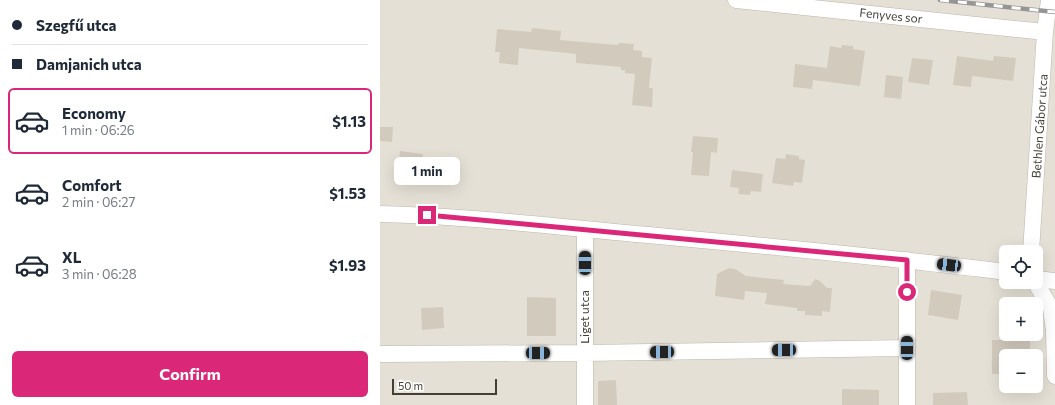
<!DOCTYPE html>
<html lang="en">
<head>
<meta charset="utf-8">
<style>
  :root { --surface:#fff; --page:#f2f2f3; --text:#1f2937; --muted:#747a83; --line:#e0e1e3; --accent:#db2777 }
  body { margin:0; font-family:Commissioner,sans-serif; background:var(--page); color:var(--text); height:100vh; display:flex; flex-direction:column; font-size:15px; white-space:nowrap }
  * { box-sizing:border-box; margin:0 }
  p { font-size:13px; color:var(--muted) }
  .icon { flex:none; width:22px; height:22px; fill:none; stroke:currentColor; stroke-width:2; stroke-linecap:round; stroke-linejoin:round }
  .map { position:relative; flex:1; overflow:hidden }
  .panel { display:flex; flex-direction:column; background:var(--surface); width:380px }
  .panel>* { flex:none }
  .hud { display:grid; align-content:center; height:88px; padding:0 12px; background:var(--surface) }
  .fabs { position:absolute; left:619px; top:245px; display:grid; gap:8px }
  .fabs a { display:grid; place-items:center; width:44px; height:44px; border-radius:6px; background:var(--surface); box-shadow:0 4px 16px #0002; font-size:20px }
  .scale { position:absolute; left:12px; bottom:10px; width:105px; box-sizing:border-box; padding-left:4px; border:2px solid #443f36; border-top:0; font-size:11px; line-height:14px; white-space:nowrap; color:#443f36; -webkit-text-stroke:3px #fff; paint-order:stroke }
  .end { position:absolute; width:18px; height:18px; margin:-9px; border:5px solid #db2777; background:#fff; box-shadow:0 0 0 2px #fff }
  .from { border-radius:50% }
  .bubble { position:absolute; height:28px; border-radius:6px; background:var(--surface); box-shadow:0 4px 16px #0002; font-size:13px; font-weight:700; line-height:28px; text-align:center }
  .car { position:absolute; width:12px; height:24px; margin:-12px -6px; border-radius:5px; box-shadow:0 0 3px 1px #0007; background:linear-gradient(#222 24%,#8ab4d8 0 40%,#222 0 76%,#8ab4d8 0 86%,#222 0) }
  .hud b { display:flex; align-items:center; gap:14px; height:38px; font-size:15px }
  .hud b+b { border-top:1px solid var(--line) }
  .hud i { width:10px; height:10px; background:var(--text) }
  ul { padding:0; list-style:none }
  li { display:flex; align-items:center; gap:12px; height:66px; margin:0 8px 6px; padding:0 4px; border:2px solid transparent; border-radius:6px }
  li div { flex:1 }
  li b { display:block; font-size:15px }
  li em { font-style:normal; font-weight:700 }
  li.active { border-color:var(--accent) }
  li>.icon { width:36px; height:36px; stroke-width:1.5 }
  .primary-button { display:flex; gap:8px; margin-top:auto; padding:8px 12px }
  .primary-button a { flex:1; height:46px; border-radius:6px; background:var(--accent); color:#fff; font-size:16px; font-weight:700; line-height:46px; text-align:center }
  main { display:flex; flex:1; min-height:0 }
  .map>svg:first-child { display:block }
  .residential { fill:#e5e0d5; fill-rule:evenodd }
  .building { fill:#d2cabd }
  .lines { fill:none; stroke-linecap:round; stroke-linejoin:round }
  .street-casing { stroke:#bcb6aa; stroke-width:17 }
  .street { stroke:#fff; stroke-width:16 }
  .rail-casing { stroke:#959595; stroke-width:4.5 }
  .rail { stroke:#fff; stroke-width:3; stroke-dasharray:9; stroke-linecap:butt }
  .route { stroke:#db2777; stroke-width:5 }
  .labels { text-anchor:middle; stroke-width:4; stroke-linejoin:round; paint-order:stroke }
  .street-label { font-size:12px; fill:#443f36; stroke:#fff }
</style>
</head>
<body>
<main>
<section class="panel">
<div class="hud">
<b><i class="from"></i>Szegfű utca</b>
<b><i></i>Damjanich utca</b>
</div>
<ul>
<li class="active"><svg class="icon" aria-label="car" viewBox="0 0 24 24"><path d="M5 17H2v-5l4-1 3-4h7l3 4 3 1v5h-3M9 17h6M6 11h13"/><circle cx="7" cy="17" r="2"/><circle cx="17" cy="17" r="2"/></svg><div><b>Economy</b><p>1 min · 06:26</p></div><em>$1.13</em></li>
<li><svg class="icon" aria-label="car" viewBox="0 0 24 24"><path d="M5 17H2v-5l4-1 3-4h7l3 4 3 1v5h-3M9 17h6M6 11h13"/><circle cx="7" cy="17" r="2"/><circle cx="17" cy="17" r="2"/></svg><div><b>Comfort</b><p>2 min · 06:27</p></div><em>$1.53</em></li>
<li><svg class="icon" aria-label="car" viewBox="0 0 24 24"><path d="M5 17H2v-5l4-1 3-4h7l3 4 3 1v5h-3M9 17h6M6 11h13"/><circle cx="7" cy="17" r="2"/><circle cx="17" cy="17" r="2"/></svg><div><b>XL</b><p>3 min · 06:28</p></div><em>$1.93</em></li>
</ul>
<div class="primary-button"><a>Confirm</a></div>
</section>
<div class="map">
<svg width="675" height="405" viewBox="0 0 675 405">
  <rect width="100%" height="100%" fill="#f2efe6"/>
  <!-- residential -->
  <path class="residential" d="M0,0H675V405H0ZM626,252H656V282H626ZM626,304H656V334H626ZM626,356H656V386H626Z"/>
  <!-- building -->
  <path class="building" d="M152,28L181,31L180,40L238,45L239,43L254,44L253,50L262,51V57L272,58L269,88H273L272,107L252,105L255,74L245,73V70H241V67L196,63V54L139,48L138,65L119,63L120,52H115L117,29L151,32Z
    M462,45L473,46V49L485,51L480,86L433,80L432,89L413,87L415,64L447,68L450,46L461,48Z
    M577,56L613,61L614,56L636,58L633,81L592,76L591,87L573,85Z
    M532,58L553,60L549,85L528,82Z
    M506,75L523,77L521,99L504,97Z
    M0,127H13L12,142L0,141Z
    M313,136L338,138L337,153L331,152L329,176L311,175L313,152H311Z
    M20,151L43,154L40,177L17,174Z
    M406,154L419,156V159L425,160L422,183L414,182L413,186L392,183L396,158L405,159Z
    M352,170L383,174L381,192L371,191L370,195L358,194L359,188L350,187Z
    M349,268L355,269L366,276L404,280L403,284L430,286L435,279L440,281L447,288H452L450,312L442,311V316L425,315V311H417V308L385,304L387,293L365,291L364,300L335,296L337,274Z
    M551,290L582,295L578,320L548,315Z
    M147,297L176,298V336H147Z
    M63,307L64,328L42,330L41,308Z
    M612,340H650V356H626V374H612Z
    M236,380L237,405H218V381Z
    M462,389L499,390V405H462Z
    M587,392L588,405H553V393Z"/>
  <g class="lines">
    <!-- street casing -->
    <g class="street-casing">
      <path id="street" d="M356,0L665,32
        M0,214C89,216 179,227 268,235C387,246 507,257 626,272
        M651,252L665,32L669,0
        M527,260V405
        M656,279L675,281
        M655,282L671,308L674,331L675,376
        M0,354L205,353L527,348
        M205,405V229"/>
    </g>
    <!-- street -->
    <use href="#street" class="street"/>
    <!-- rail casing -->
    <g class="rail-casing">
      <path id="rail" d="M560,0L675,12"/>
    </g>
    <!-- rail -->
    <use href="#rail" class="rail"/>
  </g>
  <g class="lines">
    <!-- route -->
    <path class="route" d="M47,215L527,260V292"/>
  </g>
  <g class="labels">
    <!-- street labels -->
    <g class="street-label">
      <text transform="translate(511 16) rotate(6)" y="4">Fenyves sor</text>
      <text transform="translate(660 126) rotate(-86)" y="4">Bethlen Gábor utca</text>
      <text transform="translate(205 317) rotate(-90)" y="4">Liget utca</text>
    </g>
  </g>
</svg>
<div class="fabs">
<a><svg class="icon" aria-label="locate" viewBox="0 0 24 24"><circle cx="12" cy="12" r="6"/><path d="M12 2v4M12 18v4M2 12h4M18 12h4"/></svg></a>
<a>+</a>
<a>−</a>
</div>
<div class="scale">50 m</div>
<i class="end from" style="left:527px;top:292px"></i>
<i class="end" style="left:47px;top:215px"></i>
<div class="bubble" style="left:14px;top:157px;width:66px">1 min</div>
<i class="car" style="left:205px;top:263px;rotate:0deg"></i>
<i class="car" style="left:569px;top:265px;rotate:277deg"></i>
<i class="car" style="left:527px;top:348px;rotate:0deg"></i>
<i class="car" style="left:404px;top:350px;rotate:269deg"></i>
<i class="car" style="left:282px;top:352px;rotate:269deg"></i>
<i class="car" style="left:158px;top:353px;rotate:90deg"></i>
</div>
</main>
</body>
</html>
